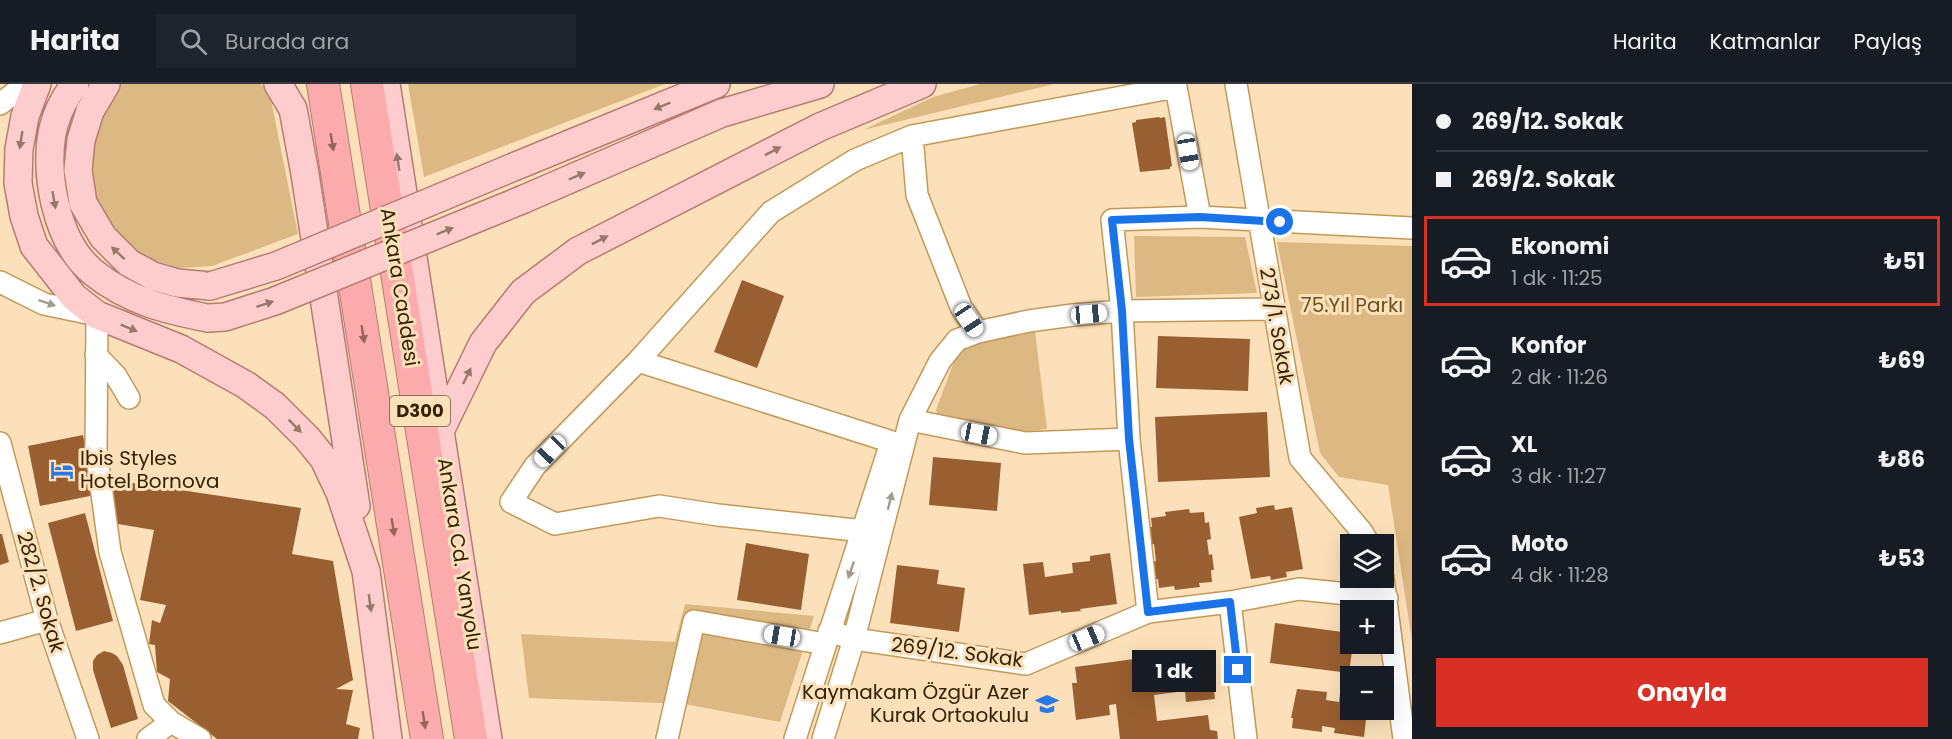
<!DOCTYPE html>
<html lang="tr">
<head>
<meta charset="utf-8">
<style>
  :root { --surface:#171b24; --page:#20242c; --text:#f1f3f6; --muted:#9ea1a6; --line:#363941; --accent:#d93025 }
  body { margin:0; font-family:Poppins,sans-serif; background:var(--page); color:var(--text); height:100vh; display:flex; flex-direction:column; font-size:22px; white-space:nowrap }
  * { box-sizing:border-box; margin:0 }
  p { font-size:20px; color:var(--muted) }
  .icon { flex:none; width:33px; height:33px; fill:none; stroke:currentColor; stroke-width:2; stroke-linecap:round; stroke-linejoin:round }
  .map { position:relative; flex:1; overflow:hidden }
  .panel { display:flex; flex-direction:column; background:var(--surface); width:540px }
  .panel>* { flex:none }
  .guide { display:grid; align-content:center; height:132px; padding:0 24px; background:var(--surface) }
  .buttons { position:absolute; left:1340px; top:450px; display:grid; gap:12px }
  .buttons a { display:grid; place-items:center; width:54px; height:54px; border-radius:0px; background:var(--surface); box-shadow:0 6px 24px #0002; font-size:30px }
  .end { position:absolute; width:27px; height:27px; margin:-14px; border:8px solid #1a73e8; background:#fff; box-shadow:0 0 0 3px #fff }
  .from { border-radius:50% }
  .bubble { position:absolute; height:42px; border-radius:0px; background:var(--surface); box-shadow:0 6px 24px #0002; font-size:20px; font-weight:700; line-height:42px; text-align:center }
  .car { position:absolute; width:18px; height:36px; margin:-18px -9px; border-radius:8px; box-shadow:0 0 4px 2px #0007; background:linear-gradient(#fff 24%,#345 0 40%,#fff 0 76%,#345 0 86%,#fff 0) }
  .guide b { display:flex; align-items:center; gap:21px; height:57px; font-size:22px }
  .guide b+b { border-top:2px solid var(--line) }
  .guide i { width:15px; height:15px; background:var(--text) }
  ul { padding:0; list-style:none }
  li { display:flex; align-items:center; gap:18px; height:90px; margin:0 12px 9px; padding:0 12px; border:3px solid transparent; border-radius:0px }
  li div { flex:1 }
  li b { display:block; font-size:22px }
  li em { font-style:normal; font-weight:700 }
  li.selected { border-color:var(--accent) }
  li>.icon { width:54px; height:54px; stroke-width:1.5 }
  .cta { display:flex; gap:12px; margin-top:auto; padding:12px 24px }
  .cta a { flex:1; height:69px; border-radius:0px; background:var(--accent); color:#fff; font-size:24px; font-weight:700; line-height:69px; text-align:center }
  header { display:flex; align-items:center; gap:36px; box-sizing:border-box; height:84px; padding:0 30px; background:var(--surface); border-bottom:2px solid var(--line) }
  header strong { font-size:28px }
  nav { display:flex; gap:33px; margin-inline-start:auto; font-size:21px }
  .search { width:420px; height:54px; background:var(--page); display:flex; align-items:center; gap:15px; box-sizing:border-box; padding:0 21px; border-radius:0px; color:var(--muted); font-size:22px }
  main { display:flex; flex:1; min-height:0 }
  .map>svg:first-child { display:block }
  .green { fill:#dcb983 }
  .building { fill:#995f30 }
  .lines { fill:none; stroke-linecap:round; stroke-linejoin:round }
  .minor-casing { stroke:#c39957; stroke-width:24 }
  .major-casing { stroke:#b67b72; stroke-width:30 }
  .highway-casing { stroke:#b67b72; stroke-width:34 }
  .minor { stroke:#fff; stroke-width:21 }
  .major { stroke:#fdcdce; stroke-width:27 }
  .highway { stroke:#fcabad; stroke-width:32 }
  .major-bridge-casing { stroke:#b67b72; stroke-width:30; stroke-linecap:butt }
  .major-bridge { stroke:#fdcdce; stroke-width:27 }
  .oneway { fill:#98786a }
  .oneway2 { fill:#986659 }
  .oneway3 { fill:#a39c8e }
  .route { stroke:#1a73e8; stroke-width:8 }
  .labels { text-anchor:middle; stroke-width:6; stroke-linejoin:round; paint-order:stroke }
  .shield { fill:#fbe0b9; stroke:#6f5b3b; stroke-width:1.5 }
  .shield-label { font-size:18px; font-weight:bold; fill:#332205 }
  .street-label { font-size:20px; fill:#332205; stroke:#fbe0b9 }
  .park-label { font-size:20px; fill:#6b5022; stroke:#fbe0b9 }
  .poi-label { font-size:20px; fill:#332205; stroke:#fbe0b9; text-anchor:start }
</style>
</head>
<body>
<header>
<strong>Harita</strong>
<div class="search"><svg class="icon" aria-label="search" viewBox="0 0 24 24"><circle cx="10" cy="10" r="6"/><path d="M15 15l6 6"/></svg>Burada ara</div>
<nav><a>Harita</a><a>Katmanlar</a><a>Paylaş</a></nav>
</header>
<main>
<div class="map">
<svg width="1412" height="655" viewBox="0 0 1412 655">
  <rect width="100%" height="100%" fill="#fbe0b9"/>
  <!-- green -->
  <path class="green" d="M121,0H261L270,11L298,150L212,182L180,184L157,177L125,163L94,126L86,95L101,22Z
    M408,0H665L424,93Z
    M980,0H1054L863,46L933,13Z
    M1134,152L1245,153L1257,209L1136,213Z
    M1277,158L1412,162V557L1388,401L1339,393L1320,369Z
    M1035,247L1047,345L1016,349L940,336L936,326L959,264L979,257Z
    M685,520L814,532L780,638L684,620L529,614L521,550L675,558Z"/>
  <!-- building -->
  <path class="building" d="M1159,33L1160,34L1165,33L1172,82L1170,83V85L1140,88L1132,39L1136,38V36Z
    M742,196L784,212L757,284L714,268Z
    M1158,252L1250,255L1248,307L1156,304Z
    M1267,328L1270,393L1158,398L1155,333Z
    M83,351L95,411L40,422L28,362Z
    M933,373L1001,379L997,427L929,421Z
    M106,395L301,424L292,470L333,477L353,596L336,605L353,606L346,640L360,644L358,655H217L168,617L170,595L157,588L155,561L149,560L152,536L160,539L166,521L140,516L154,446L118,440Z
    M1274,421L1275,426L1292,423L1303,485L1286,488L1287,493L1271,496L1270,492L1251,495L1239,433L1257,429L1256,424Z
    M1189,425L1190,429L1204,428L1205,439L1209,438L1211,455L1207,456L1209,471L1212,470L1214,486H1211L1212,498L1199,499L1200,503L1175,506L1174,502L1159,504L1158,495H1154L1152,478L1156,477L1154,460L1149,461L1147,443H1152L1151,434L1166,432L1165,428Z
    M85,429L113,537L76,547L48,439Z
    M0,450H2L9,478L0,481Z
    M746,459L809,470L801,526L737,516Z
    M1110,469L1117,520L1080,525L1081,527L1061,529V527L1029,531L1023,480L1043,478L1045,493L1073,489L1072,479L1090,477V472Z
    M897,481L939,486L937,500L965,504L959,548L890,539Z
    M1275,539L1350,549V560H1353L1349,589L1270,579Z
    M1201,566L1204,584L1211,583L1215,615L1186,618L1185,607L1154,611L1157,637L1208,631L1210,646L1217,647L1218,655H1120L1116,620L1109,621L1110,631L1076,636L1072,599H1077L1075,583Z
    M104,567L112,569L117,572L123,581L138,635L111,644L93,586V577L97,571Z
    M1297,605L1327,608L1326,616L1339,618L1340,610L1350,611V626H1367L1364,653L1334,649L1335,644L1322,642V648L1292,644L1293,634H1291Z"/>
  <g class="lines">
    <!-- minor casing -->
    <g class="minor-casing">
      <path id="minor" d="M1173,0L1176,3L1200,133
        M1236,0L1300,374L1362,448L1369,460
        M0,20L26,0
        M912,52L917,111L961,223L978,248
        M0,198L44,220L97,231L96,366L110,468L154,621L171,638L200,655
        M96,271L116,292L129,314
        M638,277L892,358
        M910,336L1025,359L1129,355
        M0,359L47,536L88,655
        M864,447L718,431L659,422L555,440L511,418L535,382L638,277L771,128L855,76L912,52L1176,3
        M1383,494L1404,655
        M1230,518L1246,655
        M1148,528L1129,355L1122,227L1112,136L1200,133L1412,144
        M829,547L854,555L1026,580L1148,528L1230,518L1299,505L1387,514
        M0,549L47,536
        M148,655L171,638
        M667,655L694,537L825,560
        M795,655L888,368
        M823,655L854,555L910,336L940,277L957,256L978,248L1029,237L1073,231L1122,227L1273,225"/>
    </g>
    <!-- major casing -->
    <g class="major-casing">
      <path id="major" d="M37,0L25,32L19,65L18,99L24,132L34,162L74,213L97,231L181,265L246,301L275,322L307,354L324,375L340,409L366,487L388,655
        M75,0C66,12 58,26 54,41C42,86 56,159 94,189C129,217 166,226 208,234
        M106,0L90,27L81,56L78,86L83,119L103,153L129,179L153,192L177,199L210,202
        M278,0L293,25L305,90L356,422
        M386,0L488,655
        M516,82L716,0
        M524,115L722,29L820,0
        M441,345L483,259L523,208L578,167L820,43L922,0"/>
    </g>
    <!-- highway casing -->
    <g class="highway-casing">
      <path id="highway" d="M323,0L427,655
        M367,0L471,655"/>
    </g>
    <!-- minor -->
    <use href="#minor" class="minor"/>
    <!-- major -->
    <use href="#major" class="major"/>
    <!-- highway -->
    <use href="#highway" class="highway"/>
    <!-- major-bridge casing -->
    <g class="major-bridge-casing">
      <path id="major-bridge" d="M210,202L276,182L516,82
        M208,234L225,233L275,217L524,115"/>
    </g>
    <!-- major-bridge -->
    <use href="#major-bridge" class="major-bridge"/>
  </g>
  <!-- one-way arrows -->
  <defs><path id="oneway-solid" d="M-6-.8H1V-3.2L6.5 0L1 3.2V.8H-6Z" transform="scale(1.5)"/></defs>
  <g class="oneway">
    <use href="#oneway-solid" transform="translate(662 22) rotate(158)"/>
    <use href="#oneway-solid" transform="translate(21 56) rotate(99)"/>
    <use href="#oneway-solid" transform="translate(773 67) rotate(-27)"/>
    <use href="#oneway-solid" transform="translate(398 78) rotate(-99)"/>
    <use href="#oneway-solid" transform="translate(577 92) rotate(-23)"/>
    <use href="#oneway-solid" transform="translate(54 116) rotate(80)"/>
    <use href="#oneway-solid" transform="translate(445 147) rotate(-22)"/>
    <use href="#oneway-solid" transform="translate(600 156) rotate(-27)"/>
    <use href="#oneway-solid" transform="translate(118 169) rotate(-137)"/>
    <use href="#oneway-solid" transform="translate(265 220) rotate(-18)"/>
    <use href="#oneway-solid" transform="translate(129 244) rotate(22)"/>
    <use href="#oneway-solid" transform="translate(467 292) rotate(-64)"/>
    <use href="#oneway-solid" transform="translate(295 342) rotate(45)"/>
    <use href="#oneway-solid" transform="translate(370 519) rotate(82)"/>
  </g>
  <g class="oneway2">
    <use href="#oneway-solid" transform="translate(332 58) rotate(81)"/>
    <use href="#oneway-solid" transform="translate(363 250) rotate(81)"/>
    <use href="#oneway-solid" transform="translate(393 443) rotate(81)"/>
    <use href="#oneway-solid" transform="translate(424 636) rotate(81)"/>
  </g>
  <g class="oneway3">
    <use href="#oneway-solid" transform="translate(47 219) rotate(18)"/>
    <use href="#oneway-solid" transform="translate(890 417) rotate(-76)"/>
    <use href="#oneway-solid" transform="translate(851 486) rotate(109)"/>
  </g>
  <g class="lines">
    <!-- route -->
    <path class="route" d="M1238,586L1230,518L1148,528L1129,355L1122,227L1112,136L1200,133L1280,138"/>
  </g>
  <!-- icons -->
  <defs>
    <g id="hotel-bare" transform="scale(1.8)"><path d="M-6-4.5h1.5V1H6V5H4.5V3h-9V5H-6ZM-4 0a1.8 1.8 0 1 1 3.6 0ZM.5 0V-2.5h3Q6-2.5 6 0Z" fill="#2978e3" stroke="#fbe0b9" stroke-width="2.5" paint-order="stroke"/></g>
    <g id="school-bare" transform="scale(1.8)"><path d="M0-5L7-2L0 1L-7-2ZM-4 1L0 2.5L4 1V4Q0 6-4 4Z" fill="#2978e3" stroke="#fbe0b9" stroke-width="2.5" paint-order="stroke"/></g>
  </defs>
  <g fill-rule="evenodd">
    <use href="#hotel-bare" x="62" y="386"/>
    <use href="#school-bare" x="1047" y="620"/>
  </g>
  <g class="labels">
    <!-- shield labels -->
    <rect class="shield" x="390" y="312" width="60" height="30" rx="4.5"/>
    <g class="shield-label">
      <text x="420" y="333">D300</text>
    </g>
    <!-- street labels -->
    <g class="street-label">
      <text transform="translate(400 203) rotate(81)" y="7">Ankara Caddesi</text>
      <text transform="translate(1277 242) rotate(80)" y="7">273/1. Sokak</text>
      <text transform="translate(460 470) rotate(81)" y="7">Ankara Cd. Yanyolu</text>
      <text transform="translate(41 508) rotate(74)" y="7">282/2. Sokak</text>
      <text transform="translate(957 568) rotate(7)" y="7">269/12. Sokak</text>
    </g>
    <!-- park labels -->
    <g class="park-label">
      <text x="1352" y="228">75.Yıl Parkı</text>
    </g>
    <!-- poi labels -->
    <g class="poi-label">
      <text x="80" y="381">Ibis Styles<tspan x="80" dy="23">Hotel Bornova</tspan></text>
      <text x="1029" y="615" text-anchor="end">Kaymakam Özgür Azer<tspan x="1029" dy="23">Kurak Ortaokulu</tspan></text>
    </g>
  </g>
</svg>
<div class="buttons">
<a><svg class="icon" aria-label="layers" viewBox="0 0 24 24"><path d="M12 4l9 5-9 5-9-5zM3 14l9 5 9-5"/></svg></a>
<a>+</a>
<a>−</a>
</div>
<i class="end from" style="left:1280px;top:138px"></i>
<i class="end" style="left:1238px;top:586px"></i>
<div class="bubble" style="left:1132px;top:566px;width:84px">1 dk</div>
<i class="car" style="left:1188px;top:68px;rotate:170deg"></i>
<i class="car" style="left:1089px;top:230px;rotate:85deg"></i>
<i class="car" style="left:969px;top:236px;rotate:146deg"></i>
<i class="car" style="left:979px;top:350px;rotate:101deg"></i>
<i class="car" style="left:550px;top:367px;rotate:224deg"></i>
<i class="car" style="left:782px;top:552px;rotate:280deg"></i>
<i class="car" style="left:1087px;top:554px;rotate:67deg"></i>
</div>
<section class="panel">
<div class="guide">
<b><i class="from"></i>269/12. Sokak</b>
<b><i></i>269/2. Sokak</b>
</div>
<ul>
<li class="selected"><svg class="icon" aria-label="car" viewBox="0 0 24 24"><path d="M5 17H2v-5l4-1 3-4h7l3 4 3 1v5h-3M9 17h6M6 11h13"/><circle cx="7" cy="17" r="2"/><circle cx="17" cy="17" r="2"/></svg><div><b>Ekonomi</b><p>1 dk · 11:25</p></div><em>₺51</em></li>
<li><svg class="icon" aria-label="car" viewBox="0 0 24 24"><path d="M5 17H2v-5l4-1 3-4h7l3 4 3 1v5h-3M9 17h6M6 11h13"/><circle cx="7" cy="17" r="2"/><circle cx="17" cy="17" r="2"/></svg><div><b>Konfor</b><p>2 dk · 11:26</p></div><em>₺69</em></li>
<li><svg class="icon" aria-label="car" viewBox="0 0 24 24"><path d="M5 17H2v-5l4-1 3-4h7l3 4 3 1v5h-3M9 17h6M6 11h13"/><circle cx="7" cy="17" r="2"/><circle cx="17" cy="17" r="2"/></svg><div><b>XL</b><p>3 dk · 11:27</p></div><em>₺86</em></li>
<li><svg class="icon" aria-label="car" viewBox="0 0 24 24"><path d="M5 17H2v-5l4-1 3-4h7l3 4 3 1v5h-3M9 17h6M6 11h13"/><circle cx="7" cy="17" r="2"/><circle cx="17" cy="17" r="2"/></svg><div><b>Moto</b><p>4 dk · 11:28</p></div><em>₺53</em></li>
</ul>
<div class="cta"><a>Onayla</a></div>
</section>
</main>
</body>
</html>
